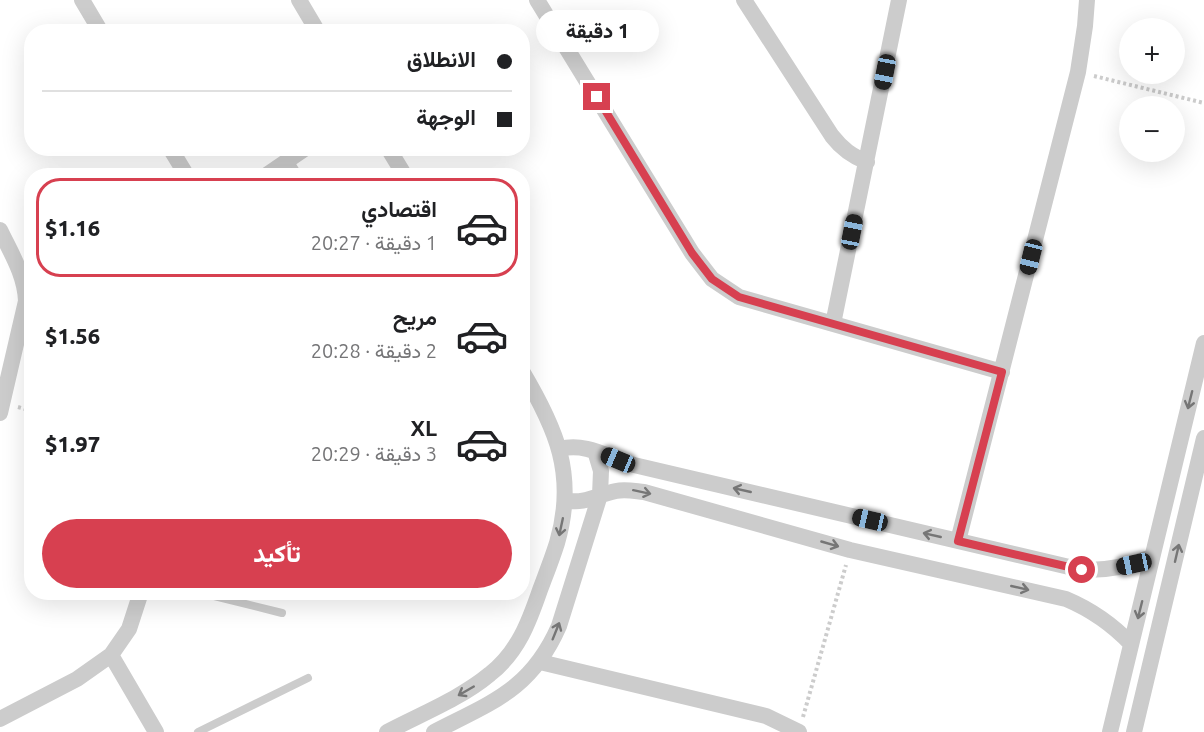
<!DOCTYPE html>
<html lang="ar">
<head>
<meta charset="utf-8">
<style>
  :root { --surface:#fff; --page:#f2f2f2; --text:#202124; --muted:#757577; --line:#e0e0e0; --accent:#d74050 }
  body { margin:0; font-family:Ubuntu,Vazirmatn,sans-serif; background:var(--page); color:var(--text); direction:rtl; height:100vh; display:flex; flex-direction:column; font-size:22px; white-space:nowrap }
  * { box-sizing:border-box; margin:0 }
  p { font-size:20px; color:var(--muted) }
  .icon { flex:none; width:33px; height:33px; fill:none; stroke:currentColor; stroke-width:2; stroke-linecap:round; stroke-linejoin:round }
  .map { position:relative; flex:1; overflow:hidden; direction:ltr }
  .drawer { position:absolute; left:24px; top:168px; width:506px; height:432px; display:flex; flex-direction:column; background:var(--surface); border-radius:24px; box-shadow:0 6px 24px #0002; direction:rtl }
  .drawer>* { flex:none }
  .top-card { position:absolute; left:24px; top:24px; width:506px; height:132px; border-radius:24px; box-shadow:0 6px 24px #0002; direction:rtl; display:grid; align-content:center; height:132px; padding:0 18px; background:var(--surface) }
  .fabs { position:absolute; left:1119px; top:18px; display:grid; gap:12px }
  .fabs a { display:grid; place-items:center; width:66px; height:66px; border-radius:50%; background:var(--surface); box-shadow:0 6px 24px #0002; font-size:30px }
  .end { position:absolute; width:27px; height:27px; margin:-14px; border:8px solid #d74050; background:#fff; box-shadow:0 0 0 3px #fff }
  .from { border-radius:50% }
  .bubble { position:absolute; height:42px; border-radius:21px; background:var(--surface); box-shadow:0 6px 24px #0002; font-size:20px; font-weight:800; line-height:42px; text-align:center; direction:rtl }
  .car { position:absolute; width:18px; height:36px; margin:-18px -9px; border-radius:8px; box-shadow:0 0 4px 2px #0007; background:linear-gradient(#222 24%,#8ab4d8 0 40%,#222 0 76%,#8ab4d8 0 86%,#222 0) }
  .top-card b { display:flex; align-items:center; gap:21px; height:57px; font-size:22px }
  .top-card b+b { border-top:2px solid var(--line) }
  .top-card i { width:15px; height:15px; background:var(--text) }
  ul { padding:10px 0 0; list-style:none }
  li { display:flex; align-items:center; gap:18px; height:99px; margin:0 12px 9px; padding:0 6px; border:3px solid transparent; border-radius:24px }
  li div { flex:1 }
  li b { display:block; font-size:22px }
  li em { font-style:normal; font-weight:800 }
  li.on { border-color:var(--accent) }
  li>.icon { width:54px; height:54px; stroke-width:1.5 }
  .primary-button { display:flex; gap:12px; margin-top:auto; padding:12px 18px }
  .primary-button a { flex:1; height:69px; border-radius:36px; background:var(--accent); color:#fff; font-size:24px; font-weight:800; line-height:69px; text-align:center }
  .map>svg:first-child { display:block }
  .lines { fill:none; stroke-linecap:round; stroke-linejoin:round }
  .path { stroke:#ccc; stroke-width:4; stroke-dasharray:3 3; stroke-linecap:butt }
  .lane { stroke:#ccc; stroke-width:8 }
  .street { stroke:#ccc; stroke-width:16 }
  .oneway { stroke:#767676 }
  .route { stroke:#d74050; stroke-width:8 }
</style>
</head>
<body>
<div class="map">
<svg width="1204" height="732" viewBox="0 0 1204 732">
  <rect width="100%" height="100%" fill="#fff"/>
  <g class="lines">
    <!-- path -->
    <path class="path" d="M1094,76L1204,103
      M18,407L32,411
      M803,717L846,565"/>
    <!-- lane -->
    <path class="lane" d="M289,160L299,176
      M198,592L282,613
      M198,732L308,678"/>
    <!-- street -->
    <path class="street" d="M82,0L101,32
      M299,0L318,32
      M537,0L692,253L712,279L739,297L1002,372
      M744,0L832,136C842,149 852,156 867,162
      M170,148L187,176
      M388,148L405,176
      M265,176L306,148
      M0,230C11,253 25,275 26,301L0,413
      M833,324L899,0
      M560,449C586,442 609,458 634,465L1082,570C1107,571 1129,566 1152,557
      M565,500C584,505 597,495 616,491C625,489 634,491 644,492L850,550L1066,599C1092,610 1112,624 1131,644
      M958,541L1078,72L1085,26L1087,0
      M111,655L156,732
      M540,662L766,716L799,732
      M0,719L77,679L111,655L129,629L141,592
      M387,732C421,714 460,699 490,674C518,652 529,622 540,590C546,574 552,559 557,543C577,475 556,428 522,371
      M434,732C492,702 531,690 559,626L600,495L601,471L595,451
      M1110,732L1204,343
      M1134,732L1204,438"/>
  </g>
  <!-- one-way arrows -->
  <defs><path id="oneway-shaft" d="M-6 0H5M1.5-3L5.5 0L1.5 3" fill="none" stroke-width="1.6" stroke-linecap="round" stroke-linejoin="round" transform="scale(1.5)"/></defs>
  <g class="oneway">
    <use href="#oneway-shaft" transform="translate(1190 400) rotate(104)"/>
    <use href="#oneway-shaft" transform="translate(742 490) rotate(-167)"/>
    <use href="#oneway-shaft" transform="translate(642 492) rotate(12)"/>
    <use href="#oneway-shaft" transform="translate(561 527) rotate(102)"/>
    <use href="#oneway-shaft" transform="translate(932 535) rotate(-167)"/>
    <use href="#oneway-shaft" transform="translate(830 544) rotate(16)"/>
    <use href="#oneway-shaft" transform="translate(1177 553) rotate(-77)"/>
    <use href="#oneway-shaft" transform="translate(1020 588) rotate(13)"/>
    <use href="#oneway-shaft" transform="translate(1140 610) rotate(104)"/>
    <use href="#oneway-shaft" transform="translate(556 631) rotate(-68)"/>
    <use href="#oneway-shaft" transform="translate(466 691) rotate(150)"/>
  </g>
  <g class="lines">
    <!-- route -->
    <path class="route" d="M597,97L692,253L712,279L739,297L1002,372L958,541L1082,570"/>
  </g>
</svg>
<div class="fabs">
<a>+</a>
<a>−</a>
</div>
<i class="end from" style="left:1082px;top:570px"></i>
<i class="end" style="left:597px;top:97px"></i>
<div class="bubble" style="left:536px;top:10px;width:123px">1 دقيقة</div>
<i class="car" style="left:885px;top:72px;rotate:191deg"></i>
<i class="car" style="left:852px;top:232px;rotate:11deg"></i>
<i class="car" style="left:1031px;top:257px;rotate:194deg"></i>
<i class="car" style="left:618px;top:460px;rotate:293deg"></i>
<i class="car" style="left:870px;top:520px;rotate:283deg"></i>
<i class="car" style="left:1134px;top:564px;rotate:258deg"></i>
<div class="top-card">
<b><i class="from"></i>الانطلاق</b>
<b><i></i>الوجهة</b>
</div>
<section class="drawer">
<ul>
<li class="on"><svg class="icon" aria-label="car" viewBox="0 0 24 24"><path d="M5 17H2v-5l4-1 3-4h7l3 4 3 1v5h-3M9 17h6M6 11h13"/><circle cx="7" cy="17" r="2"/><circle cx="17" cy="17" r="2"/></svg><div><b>اقتصادي</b><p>1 دقيقة · 20:27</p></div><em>$1.16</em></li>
<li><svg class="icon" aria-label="car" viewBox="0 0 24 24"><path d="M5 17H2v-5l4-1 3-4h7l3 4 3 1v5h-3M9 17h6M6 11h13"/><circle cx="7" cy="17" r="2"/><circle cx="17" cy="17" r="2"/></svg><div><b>مريح</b><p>2 دقيقة · 20:28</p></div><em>$1.56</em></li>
<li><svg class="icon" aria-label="car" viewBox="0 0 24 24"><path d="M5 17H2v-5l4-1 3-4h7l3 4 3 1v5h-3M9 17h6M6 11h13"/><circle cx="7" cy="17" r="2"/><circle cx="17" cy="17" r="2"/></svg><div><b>XL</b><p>3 دقيقة · 20:29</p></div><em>$1.97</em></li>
</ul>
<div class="primary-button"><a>تأكيد</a></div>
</section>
</div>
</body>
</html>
